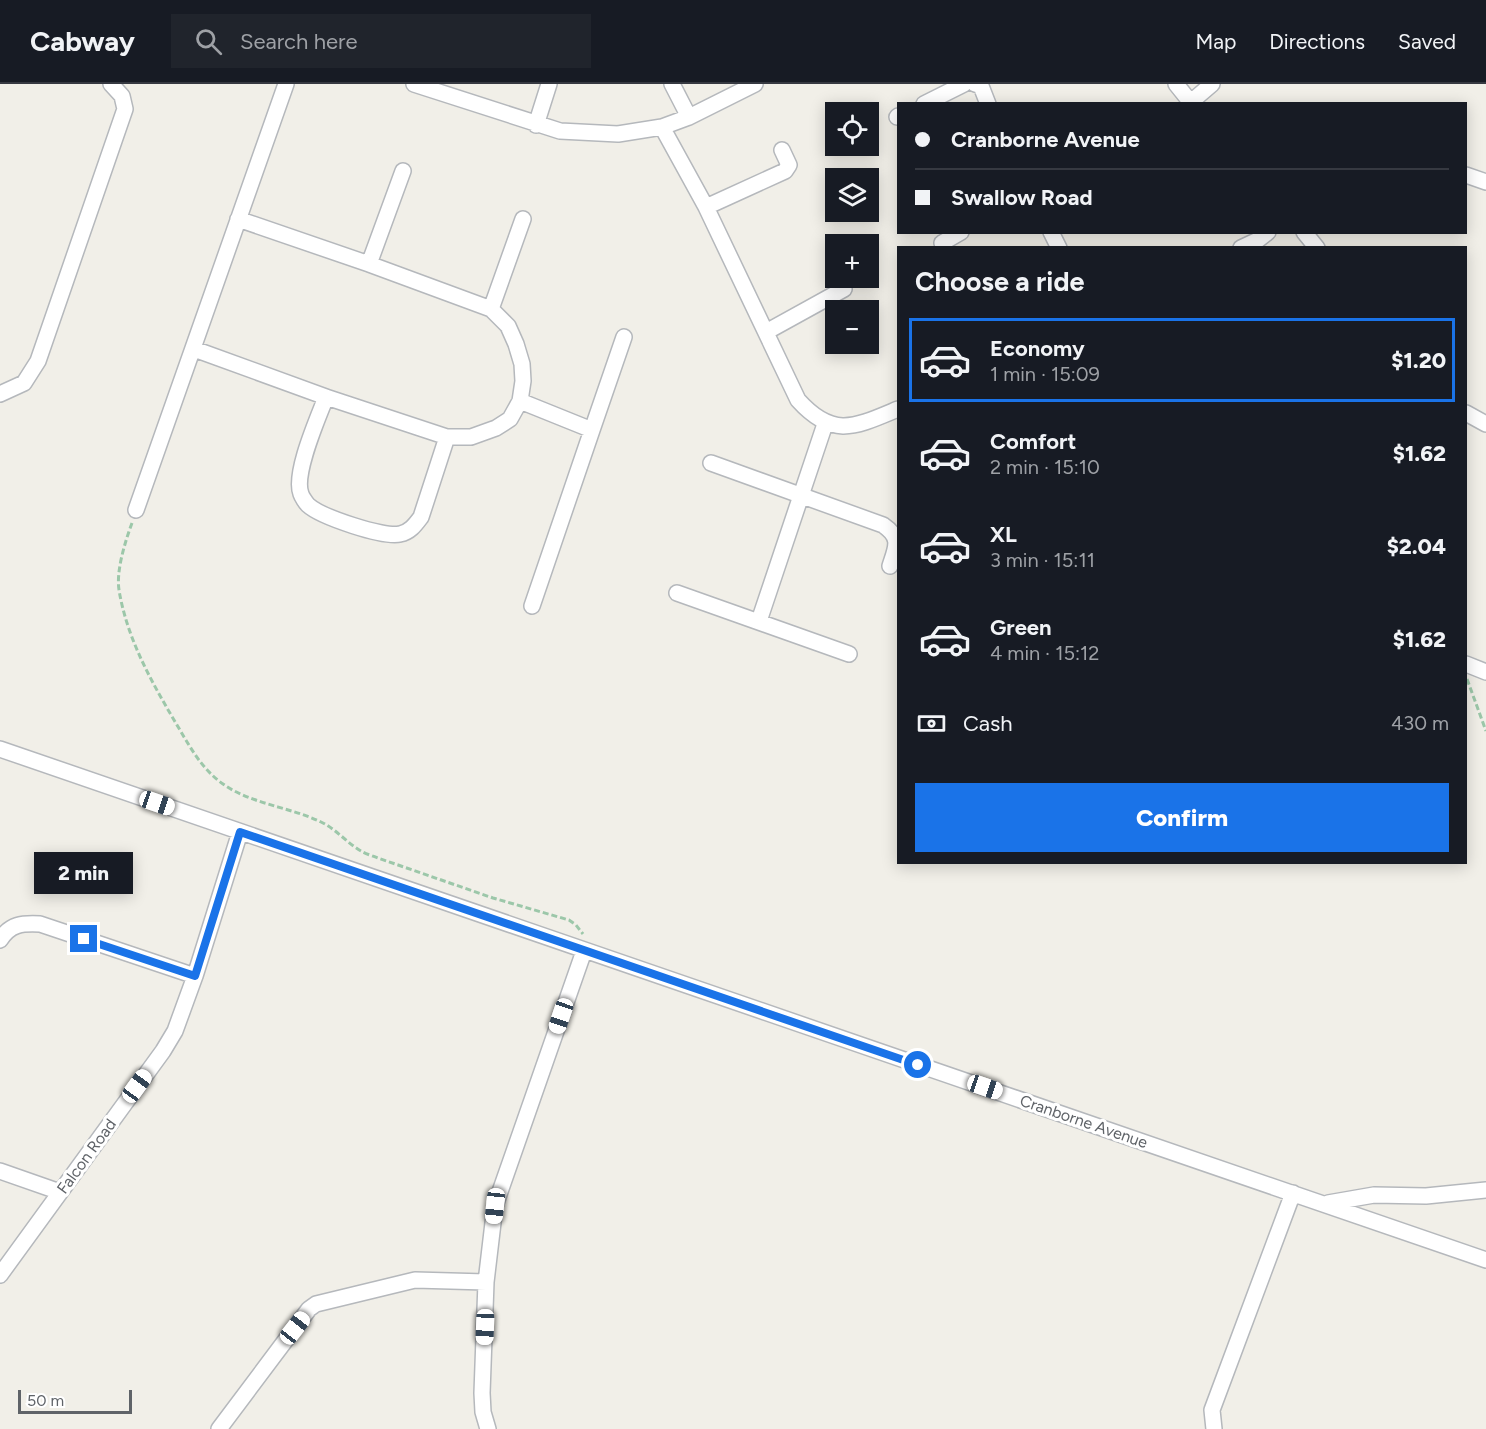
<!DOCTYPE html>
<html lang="en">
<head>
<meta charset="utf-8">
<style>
  :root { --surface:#171b24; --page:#20242c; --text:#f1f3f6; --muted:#9ea1a6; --line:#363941; --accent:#1a73e8 }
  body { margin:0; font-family:Figtree,sans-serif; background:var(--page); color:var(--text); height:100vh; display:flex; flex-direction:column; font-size:22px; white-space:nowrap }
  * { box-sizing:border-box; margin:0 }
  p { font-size:20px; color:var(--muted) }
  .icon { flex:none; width:33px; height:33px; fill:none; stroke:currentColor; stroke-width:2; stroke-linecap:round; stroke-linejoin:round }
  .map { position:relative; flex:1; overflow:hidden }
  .details { position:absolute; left:897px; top:162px; width:570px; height:618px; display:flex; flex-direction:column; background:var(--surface); border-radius:0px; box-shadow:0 3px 15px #0003 }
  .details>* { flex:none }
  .top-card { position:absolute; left:897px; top:18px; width:570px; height:132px; border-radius:0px; box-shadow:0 3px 15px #0003; display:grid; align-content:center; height:132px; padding:0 18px; background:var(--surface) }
  .buttons { position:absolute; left:825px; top:18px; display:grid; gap:12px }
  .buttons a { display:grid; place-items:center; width:54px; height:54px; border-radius:0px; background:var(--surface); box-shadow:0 3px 15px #0003; font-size:30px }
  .scale { position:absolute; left:18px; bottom:15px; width:114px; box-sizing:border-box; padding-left:6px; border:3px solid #5f6368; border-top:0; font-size:16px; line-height:21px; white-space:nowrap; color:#5f6368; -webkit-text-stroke:4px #fff; paint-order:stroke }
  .end { position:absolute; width:27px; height:27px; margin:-14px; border:8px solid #1a73e8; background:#fff; box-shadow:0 0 0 3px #fff }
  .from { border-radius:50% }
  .bubble { position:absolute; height:42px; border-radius:0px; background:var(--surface); box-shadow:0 3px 15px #0003; font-size:20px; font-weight:800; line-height:42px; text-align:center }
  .car { position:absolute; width:18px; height:36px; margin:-18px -9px; border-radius:8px; box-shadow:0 0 4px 2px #0007; background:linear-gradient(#fff 24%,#345 0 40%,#fff 0 76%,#345 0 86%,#fff 0) }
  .top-card b { display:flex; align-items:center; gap:21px; height:57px; font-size:22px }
  .top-card b+b { border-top:2px solid var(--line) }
  .top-card i { width:15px; height:15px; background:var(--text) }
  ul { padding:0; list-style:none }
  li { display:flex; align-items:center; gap:18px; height:84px; margin:0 12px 9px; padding:0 6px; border:3px solid transparent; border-radius:0px }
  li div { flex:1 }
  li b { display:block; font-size:22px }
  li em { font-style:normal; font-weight:800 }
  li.on { border-color:var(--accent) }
  li>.icon { width:54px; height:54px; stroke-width:1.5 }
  h2 { padding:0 18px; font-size:27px; line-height:72px }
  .pay { display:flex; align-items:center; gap:15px; height:66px; padding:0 18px; font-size:22px }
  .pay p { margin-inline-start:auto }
  .primary-button { display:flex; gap:12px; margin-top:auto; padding:12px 18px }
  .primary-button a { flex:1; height:69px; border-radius:0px; background:var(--accent); color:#fff; font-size:24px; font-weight:800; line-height:69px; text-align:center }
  header { display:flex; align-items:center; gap:36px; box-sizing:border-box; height:84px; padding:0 30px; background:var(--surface); border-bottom:2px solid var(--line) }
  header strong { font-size:28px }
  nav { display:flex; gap:33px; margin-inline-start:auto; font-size:21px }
  .search { width:420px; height:54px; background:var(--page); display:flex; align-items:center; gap:15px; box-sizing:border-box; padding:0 21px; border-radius:0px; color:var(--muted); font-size:22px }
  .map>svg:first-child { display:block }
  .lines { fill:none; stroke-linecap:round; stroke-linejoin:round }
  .minor-casing { stroke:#b5b8bc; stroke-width:18 }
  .path { stroke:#9cc7a9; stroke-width:3; stroke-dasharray:6 3; stroke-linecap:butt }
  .minor { stroke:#fff; stroke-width:15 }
  .route { stroke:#1a73e8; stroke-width:8 }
  .labels { text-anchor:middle; stroke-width:6; stroke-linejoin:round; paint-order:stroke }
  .street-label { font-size:16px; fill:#5f6368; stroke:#fff }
</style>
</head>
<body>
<header>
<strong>Cabway</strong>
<div class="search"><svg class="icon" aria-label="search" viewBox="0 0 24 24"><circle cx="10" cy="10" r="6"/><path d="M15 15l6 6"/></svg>Search here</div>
<nav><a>Map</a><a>Directions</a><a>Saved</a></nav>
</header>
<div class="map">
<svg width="1486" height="1345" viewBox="0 0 1486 1345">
  <rect width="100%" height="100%" fill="#f1efe8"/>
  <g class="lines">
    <!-- minor casing -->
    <g class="minor-casing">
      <path id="minor" d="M414,0L560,47L618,50L662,43L689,33L755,0
        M672,0L689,33
        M975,0L981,2L988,20
        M1176,0L1192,20
        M1191,18L1212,0
        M924,20L964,0
        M897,33L898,32
        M536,41L549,0
        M662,43L706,123L798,316C833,355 855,343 898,325
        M1466,91L1486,98
        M706,123L785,87L789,81L782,66
        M1051,148L1059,164
        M1304,148L1317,164
        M942,159L961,148
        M1241,164L1258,156L1268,148
        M369,180L403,87
        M491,225L523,135
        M766,248L844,205
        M194,265L326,313L447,353H471L496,344L510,335L520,317L523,297L522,280L516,260L508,242L491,225L369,180L238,135
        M0,310L24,299L38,277L125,25L122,12L111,0
        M326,313C318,334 293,390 301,410C302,413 306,419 308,421C321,433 384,454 400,450C410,448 415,441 421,433L447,353
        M520,317L592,346L624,253
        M1466,329L1486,340
        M711,379L883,441C902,454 896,463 890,482
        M136,426L286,0
        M677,509L849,570
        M532,522L592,346
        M759,537L825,340
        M1466,580L1486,588
        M0,665L1486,1176
        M0,856C10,840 22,839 40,840L195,892
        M0,1087L60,1108
        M1328,1119L1374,1111L1426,1112L1486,1106
        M0,1191L163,967L175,947L195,892L240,748
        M219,1345L309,1225L316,1220L415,1196L486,1198
        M488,1345L483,1328L482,1309L486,1198L495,1122L584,867
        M1214,1345L1212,1326L1293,1109"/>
    </g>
    <!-- path -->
    <path class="path" d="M132,439C125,458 116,487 119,506C127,554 150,595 174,636C188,659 200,684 223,700C251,720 290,723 321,738C336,745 347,759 361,767C366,770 373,772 378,774L493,814L569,836L576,841L583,850
      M1467,595L1486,647"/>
    <!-- minor -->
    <use href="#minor" class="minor"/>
  </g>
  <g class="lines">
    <!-- route -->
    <path class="route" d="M84,855L195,892L240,748L918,981"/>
  </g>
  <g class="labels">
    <!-- street labels -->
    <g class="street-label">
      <text transform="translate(1084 1037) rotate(19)" y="6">Cranborne Avenue</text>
      <text transform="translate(86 1072) rotate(-54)" y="6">Falcon Road</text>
    </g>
  </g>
</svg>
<div class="buttons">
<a><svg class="icon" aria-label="locate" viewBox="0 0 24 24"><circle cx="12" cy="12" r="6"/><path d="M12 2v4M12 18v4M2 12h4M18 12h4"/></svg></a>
<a><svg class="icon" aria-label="layers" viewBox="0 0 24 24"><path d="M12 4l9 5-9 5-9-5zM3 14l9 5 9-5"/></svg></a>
<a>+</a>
<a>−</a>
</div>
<div class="scale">50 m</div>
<i class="end from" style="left:918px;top:981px"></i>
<i class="end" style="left:84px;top:855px"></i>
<div class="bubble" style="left:34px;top:768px;width:99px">2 min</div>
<i class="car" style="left:157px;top:719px;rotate:109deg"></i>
<i class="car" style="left:561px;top:932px;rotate:199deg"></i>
<i class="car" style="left:137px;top:1002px;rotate:36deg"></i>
<i class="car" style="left:985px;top:1003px;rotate:109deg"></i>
<i class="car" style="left:495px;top:1122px;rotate:186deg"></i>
<i class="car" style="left:485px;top:1243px;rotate:182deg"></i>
<i class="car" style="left:295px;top:1244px;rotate:38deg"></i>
<div class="top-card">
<b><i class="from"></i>Cranborne Avenue</b>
<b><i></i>Swallow Road</b>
</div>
<section class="details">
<h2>Choose a ride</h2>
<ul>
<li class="on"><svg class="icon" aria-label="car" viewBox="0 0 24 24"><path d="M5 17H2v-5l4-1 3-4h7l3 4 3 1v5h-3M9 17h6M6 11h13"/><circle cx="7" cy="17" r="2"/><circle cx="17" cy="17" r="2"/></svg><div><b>Economy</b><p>1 min · 15:09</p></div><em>$1.20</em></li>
<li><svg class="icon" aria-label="car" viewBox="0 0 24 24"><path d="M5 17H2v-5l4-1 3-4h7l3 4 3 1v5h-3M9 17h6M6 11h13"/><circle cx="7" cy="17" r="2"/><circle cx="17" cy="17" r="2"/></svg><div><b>Comfort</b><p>2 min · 15:10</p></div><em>$1.62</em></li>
<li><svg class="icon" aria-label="car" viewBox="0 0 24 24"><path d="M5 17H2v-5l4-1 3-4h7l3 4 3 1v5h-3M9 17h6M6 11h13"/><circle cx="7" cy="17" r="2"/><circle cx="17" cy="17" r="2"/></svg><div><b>XL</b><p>3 min · 15:11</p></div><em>$2.04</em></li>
<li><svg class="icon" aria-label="car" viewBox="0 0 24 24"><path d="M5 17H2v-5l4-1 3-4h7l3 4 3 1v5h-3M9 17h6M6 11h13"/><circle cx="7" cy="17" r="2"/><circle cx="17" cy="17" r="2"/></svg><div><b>Green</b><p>4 min · 15:12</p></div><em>$1.62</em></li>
</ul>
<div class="pay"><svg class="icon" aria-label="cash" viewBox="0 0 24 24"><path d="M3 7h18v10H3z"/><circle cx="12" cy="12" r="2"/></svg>Cash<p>430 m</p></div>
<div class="primary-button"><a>Confirm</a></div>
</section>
</div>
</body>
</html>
